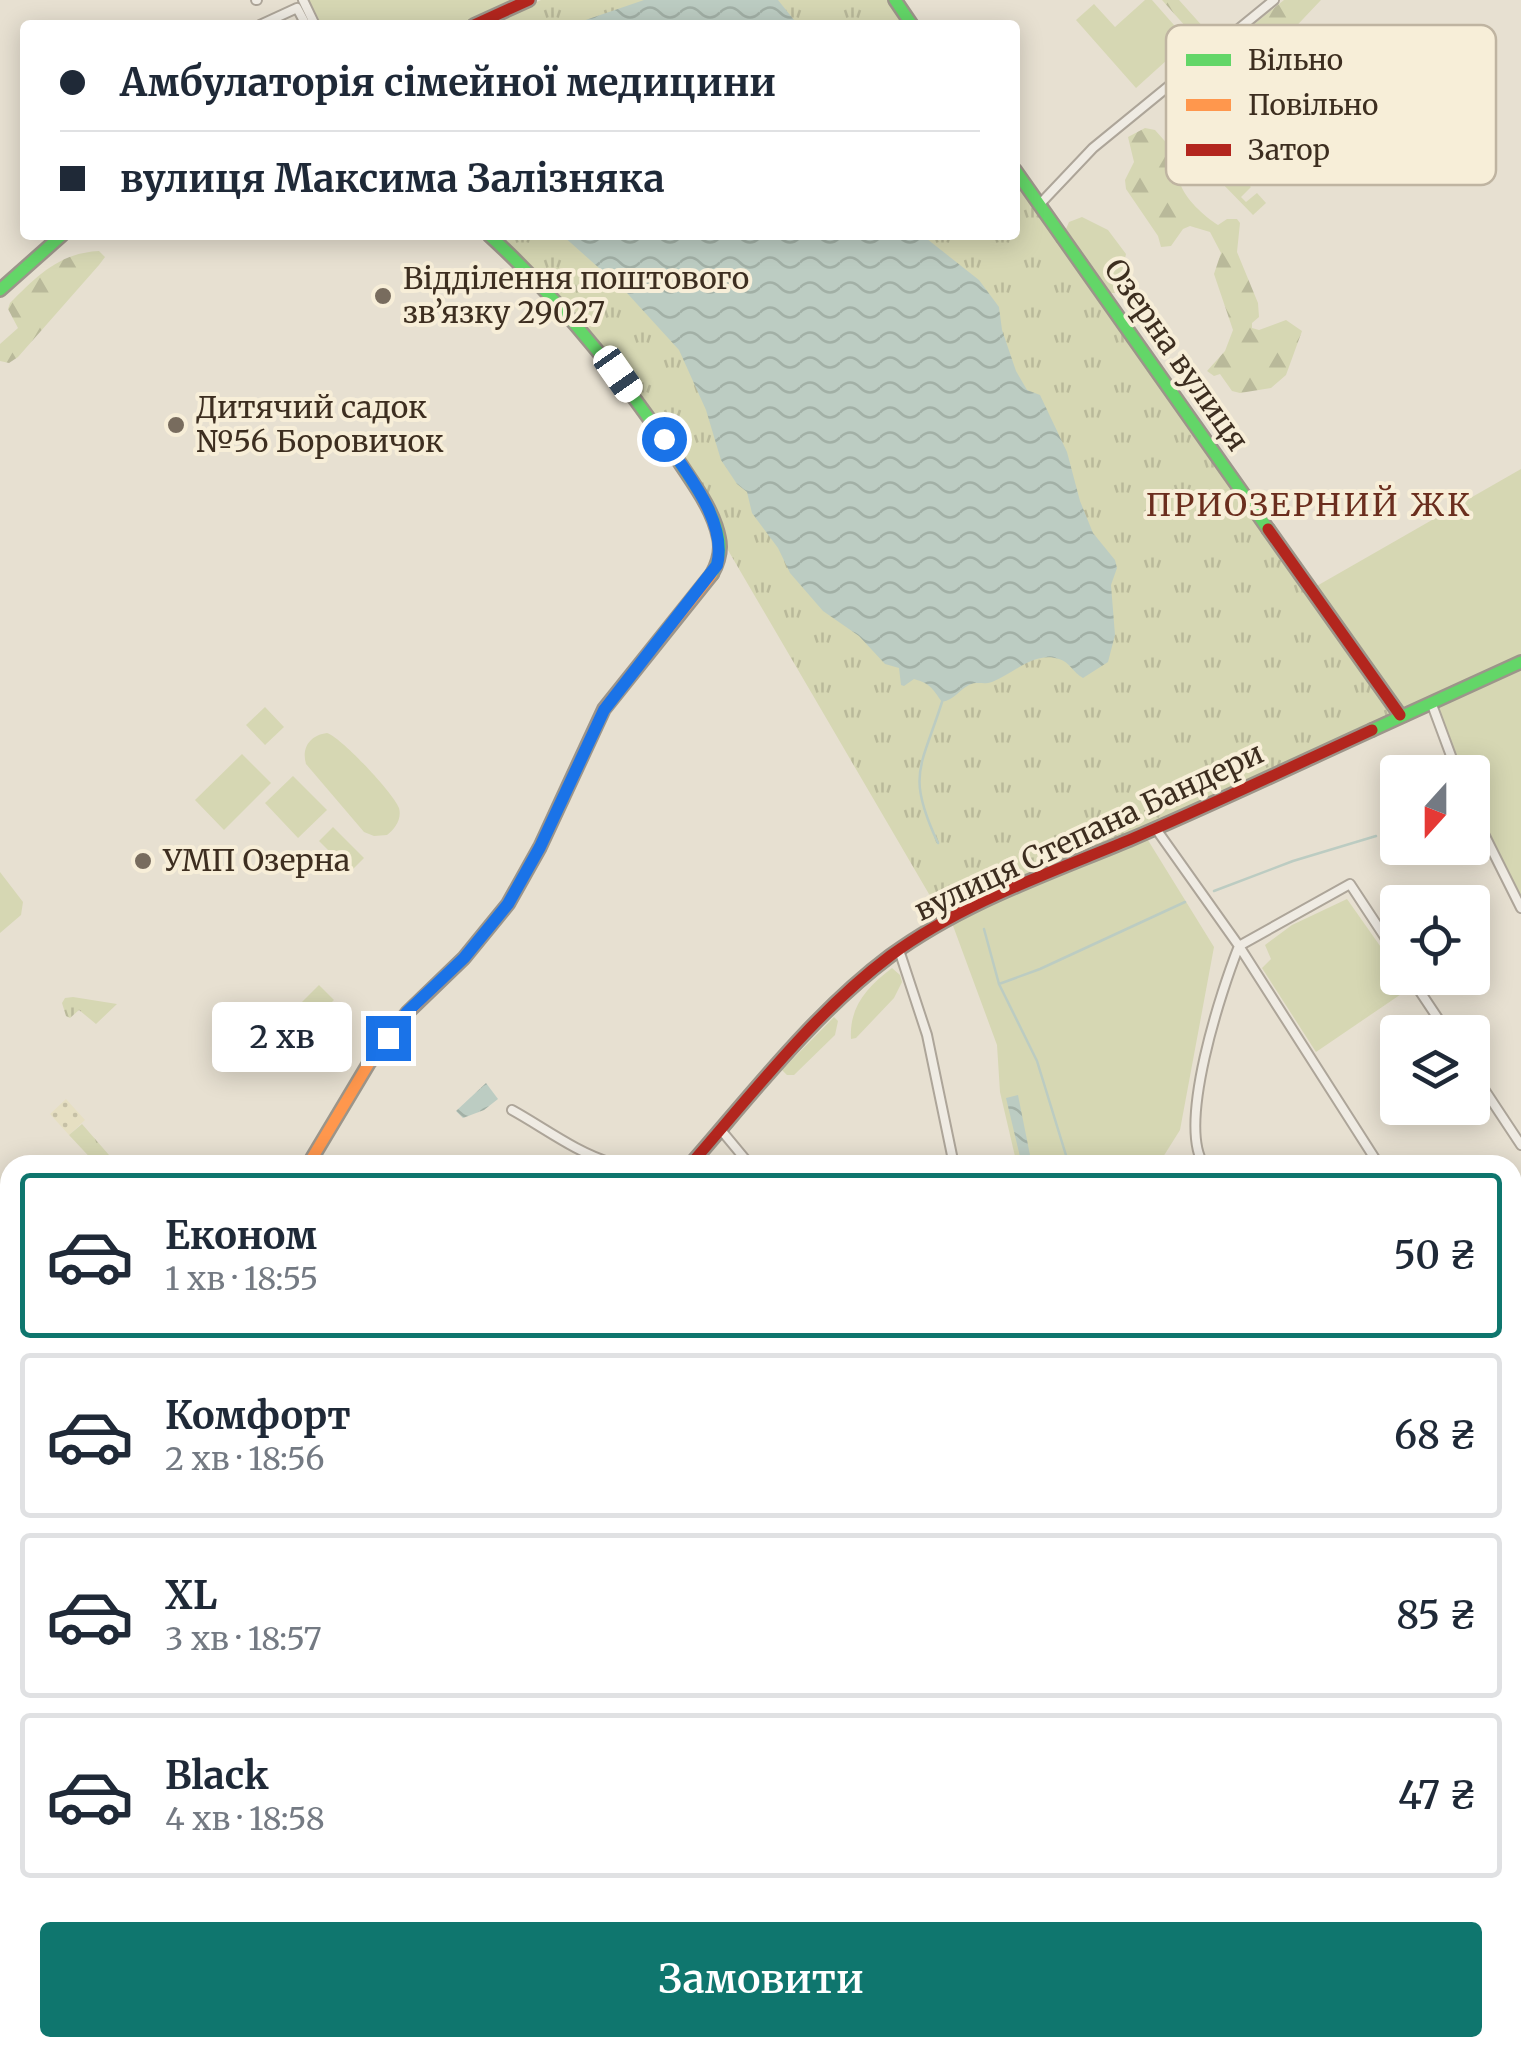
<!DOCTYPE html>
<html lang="uk">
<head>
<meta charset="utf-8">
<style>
  :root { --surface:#fff; --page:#f2f2f3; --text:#1f2937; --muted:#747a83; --line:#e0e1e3; --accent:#0f766e }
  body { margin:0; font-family:Merriweather,serif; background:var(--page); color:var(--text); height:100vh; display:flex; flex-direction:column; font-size:38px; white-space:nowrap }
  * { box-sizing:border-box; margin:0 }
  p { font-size:32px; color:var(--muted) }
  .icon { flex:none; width:55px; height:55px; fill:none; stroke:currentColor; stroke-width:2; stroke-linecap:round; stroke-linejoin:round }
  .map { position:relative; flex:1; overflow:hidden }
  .side { position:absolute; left:0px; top:1155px; width:1522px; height:902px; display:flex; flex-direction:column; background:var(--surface); border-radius:30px 30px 0 0; box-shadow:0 5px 25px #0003 }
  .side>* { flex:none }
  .hud { position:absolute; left:20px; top:20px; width:1000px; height:220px; border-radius:10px; box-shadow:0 5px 25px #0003; display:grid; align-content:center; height:220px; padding:0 40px; background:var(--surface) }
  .needle { width:65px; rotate:201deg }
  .buttons { position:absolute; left:1380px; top:755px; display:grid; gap:20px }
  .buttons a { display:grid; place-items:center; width:110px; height:110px; border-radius:10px; background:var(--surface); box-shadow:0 5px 25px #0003; font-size:50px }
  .end { position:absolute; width:45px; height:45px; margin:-22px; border:12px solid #1a73e8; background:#fff; box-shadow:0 0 0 5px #fff }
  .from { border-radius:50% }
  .bubble { position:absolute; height:70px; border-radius:10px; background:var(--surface); box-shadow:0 5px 25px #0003; font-size:32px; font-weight:600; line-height:70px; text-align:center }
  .car { position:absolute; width:30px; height:60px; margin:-30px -15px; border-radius:12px; box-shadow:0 0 8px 2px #0007; background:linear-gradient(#fff 24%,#345 0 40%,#fff 0 76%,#345 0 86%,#fff 0) }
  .hud b { display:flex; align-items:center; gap:35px; height:95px; font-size:38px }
  .hud b+b { border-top:2px solid var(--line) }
  .hud i { width:25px; height:25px; background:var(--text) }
  ul { padding:18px 0 0; list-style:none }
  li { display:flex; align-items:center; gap:30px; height:165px; margin:0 20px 15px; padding:0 20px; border:5px solid var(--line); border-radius:10px }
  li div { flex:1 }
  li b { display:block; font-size:38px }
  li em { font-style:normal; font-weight:600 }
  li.current { border-color:var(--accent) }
  li>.icon { width:90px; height:90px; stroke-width:1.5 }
  .button { display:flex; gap:20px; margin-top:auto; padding:20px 40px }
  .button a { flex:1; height:115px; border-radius:10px; background:var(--accent); color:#fff; font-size:40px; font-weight:600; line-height:115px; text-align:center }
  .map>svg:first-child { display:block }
  .farmland { fill:url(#farmland-dots) }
  .grass { fill:#d6d7b3 }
  .forest { fill:url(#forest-firs) }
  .park { fill:url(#park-tufts) }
  .water { fill:url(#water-waves) }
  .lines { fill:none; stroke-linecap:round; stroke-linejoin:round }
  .stream { stroke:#bcccc2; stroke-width:2.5 }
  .street-casing { stroke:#ada599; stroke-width:12 }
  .fast-casing { stroke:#9c958a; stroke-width:16 }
  .slow-casing { stroke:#9c958a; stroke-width:16 }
  .jam-casing { stroke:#9c958a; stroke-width:16 }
  .street { stroke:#efebe3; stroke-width:8 }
  .fast { stroke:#63d668; stroke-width:11 }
  .slow { stroke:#ff974d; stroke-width:11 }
  .jam { stroke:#b3261e; stroke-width:11 }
  .route { stroke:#1a73e8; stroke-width:12 }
  .poi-dot { fill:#786c5e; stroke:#f7eed8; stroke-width:4 }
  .labels { text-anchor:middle; stroke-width:8; stroke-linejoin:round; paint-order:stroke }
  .poi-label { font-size:30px; fill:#3d2e20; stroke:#f7eed8; text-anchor:start }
  .street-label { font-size:30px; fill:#3d2e20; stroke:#f7eed8 }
  .neighbourhood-label { font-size:32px; letter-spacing:2.5px; fill:#6b2e1e; stroke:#f7eed8 }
  .key { fill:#f7eed8; stroke:#bfb4a1; stroke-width:2.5 }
  .key-label { font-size:28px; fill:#3d2e20 }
</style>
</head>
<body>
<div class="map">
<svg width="1521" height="2056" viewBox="0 0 1521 2056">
  <defs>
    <pattern id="farmland-dots" width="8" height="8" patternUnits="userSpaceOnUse" patternTransform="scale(2.5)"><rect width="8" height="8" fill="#e6dfc2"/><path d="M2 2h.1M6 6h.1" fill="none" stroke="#c6c0a6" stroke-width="1.8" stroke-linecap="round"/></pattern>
    <pattern id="forest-firs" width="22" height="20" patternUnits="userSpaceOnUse" patternTransform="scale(2.5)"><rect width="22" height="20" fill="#d6d7b3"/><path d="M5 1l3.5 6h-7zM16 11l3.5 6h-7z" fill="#b9b99a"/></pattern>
    <pattern id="park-tufts" width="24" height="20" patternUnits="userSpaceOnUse" patternTransform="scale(2.5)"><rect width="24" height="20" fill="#d6d7b3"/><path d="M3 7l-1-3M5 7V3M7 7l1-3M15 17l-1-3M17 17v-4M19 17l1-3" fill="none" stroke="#b9b99a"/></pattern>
    <pattern id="water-waves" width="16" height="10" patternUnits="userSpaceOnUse" patternTransform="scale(2.5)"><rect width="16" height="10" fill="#bcccc2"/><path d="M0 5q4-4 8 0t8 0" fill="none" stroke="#a2b0a6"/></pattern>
  </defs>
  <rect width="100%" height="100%" fill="#e7e0d1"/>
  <!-- farmland -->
  <path class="farmland" d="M66,1099L85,1120L69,1135L50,1114Z
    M1513,1978L1521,1986V2056H1072L1077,2048H1512Z"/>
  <!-- grass -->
  <path class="grass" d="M304,0H519L463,25H316Z
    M1145,0H1152L1188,41L1136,88L1076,20L1094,4L1115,27Z
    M1231,165L1237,171L1226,182L1231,186L1241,177L1251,187L1241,197L1246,202L1257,193L1266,203L1253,215L1217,178Z
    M1082,217L1108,230L1126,254L1117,293H1109L1066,229L1069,222Z
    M1521,469V657L1402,710L1315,587Z
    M1521,667V898L1473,799L1472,772H1461L1435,704Z
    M265,707L284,727L265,745L246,725Z
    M327,733C341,737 394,794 399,808C402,819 395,829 387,835L374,836L364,832L306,764C301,747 311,735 327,733Z
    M242,754L271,783L224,830L195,800Z
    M293,776L327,810L298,838L265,803Z
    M333,827L364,858L350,872L319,841Z
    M1146,837L1214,947L1180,1130L1158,1165H1017L1000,1092L997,1045L952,923L985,906Z
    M0,872L23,902L21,915L0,933Z
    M1347,899L1397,970L1398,978H1403L1410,988L1316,1052L1262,968L1271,959L1265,945L1292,925Z
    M892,968L900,975L902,982L894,998L856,1038L851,1039C849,1007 867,987 892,968Z
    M834,1017L838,1021L835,1035L794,1075H787L782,1070Z
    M10,1810V1878L0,1888V1820Z
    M1512,1868L1521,1874V1986L1513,1978Z
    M910,2048H1077L1072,2056H906Z"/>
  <!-- forest -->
  <path class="forest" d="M1162,0H1179L1205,29L1204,36L1198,39L1194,36Z
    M1284,0H1321L1286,37L1282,47L1309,83L1312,89L1307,94L1276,58L1269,56L1258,61L1246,49L1234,58L1226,54L1228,45Z
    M1145,128L1155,130L1187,166L1180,183C1185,199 1204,216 1218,225L1227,219H1237L1240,223L1237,252L1258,303L1259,317L1252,323V328L1259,330L1286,320L1302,331L1286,375L1271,388L1240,393L1232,391L1220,374L1214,376L1207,371L1225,351L1233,330L1214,274L1221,253L1210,232L1190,226L1183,229L1171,246L1161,247L1158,236L1126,189L1125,180L1134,162L1128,137Z
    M99,251L105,257L99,265L18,357L9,363L0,361V344L18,328L8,309L10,303C37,276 59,253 99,251Z"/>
  <!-- park -->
  <path class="park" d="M541,0H889L907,25H486Z
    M1015,178L1394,713L1154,825L943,918L725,545L682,458L622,371L590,333L495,235H1015Z
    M319,985L334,1000L297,1036L283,1021Z
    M73,997L117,1004L96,1024L79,1010L70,1018L66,1016L62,1003L65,998Z
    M82,1124L109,1155L107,1165H97L69,1135Z"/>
  <!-- water -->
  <path class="water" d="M644,0H778L798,25H571Z
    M562,235H922L979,280L999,307L1002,330L1016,371L1027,390L1040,395L1067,452L1080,501L1093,533L1115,560L1117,568L1111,585L1115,635L1108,662L1083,678C1073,673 1070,662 1059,659C1034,651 1013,674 992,682C984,685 977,681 969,685C958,691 955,699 942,702C932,688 931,684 914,679L904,686L901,685L899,668L885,664L859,636L823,611L790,573L778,548L752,513L747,492L737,484L721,460L706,410L679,350L627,293Z
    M486,1083L498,1099L484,1110L463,1118L456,1111Z
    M1018,1095L1032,1165H1022L1006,1098Z"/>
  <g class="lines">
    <!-- stream -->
    <path class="stream" d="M938,843C906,775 921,768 942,702
      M1214,891L1293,861L1376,836
      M984,929L999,984L1037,1061L1069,1165
      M999,984L1040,969L1185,902
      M1512,1889L1521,1896
      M1020,2056L1025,2048"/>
    <!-- street casing -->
    <g class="street-casing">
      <path id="street" d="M256,0H257
        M303,0L315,25
        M260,25L297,8L306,25
        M1039,205L1093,148L1274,0
        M1431,702L1457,772
        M1472,810L1521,908
        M1156,829L1239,946L1379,1165
        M1239,946L1350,884L1398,957
        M899,950L927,1035L954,1165
        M1411,978L1447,1032
        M1472,1071L1521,1145
        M512,1110C543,1127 577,1153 612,1163C626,1166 638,1158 651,1165
        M721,1130L750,1165
        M1204,1165C1177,1125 1221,991 1239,946
        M1512,1192L1521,1187
        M1512,1369L1521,1382
        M0,1519L10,1510
        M1512,1630L1521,1643
        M0,2039L15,2056
        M339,2048L347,2056
        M441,2048L449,2056
        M124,2056L133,2048
        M594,2056L598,2048
        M772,2056L776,2048"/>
    </g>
    <!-- fast casing -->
    <g class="fast-casing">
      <path id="fast" d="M895,0L912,25
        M1015,170L1268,529
        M489,235C561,301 621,376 676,457C692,482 713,508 719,538C722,551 718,563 712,574
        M0,290L62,235
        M1372,730L1521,662
        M0,1218L10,1253
        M0,1891L10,1881"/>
    </g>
    <!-- slow casing -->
    <g class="slow-casing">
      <path id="slow" d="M308,1165L369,1063L407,1013L464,958L508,904L540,847L604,709L712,574"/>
    </g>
    <!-- jam casing -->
    <g class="jam-casing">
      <path id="jam" d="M474,25L529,0
        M1268,529L1400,715
        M690,1165C753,1093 813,1014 890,956C962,903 1047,874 1129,840C1211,805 1291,767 1372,730"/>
    </g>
    <!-- street -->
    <use href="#street" class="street"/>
    <!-- fast -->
    <use href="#fast" class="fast"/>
    <!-- slow -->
    <use href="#slow" class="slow"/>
    <!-- jam -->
    <use href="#jam" class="jam"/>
  </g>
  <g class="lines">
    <!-- route -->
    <path class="route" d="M388,1038L407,1012L464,958L508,904L540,847L604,710L717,565C728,521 686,473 664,439"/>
  </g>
  <!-- markers -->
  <g class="poi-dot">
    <circle cx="383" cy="296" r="10"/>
    <circle cx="176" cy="425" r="10"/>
    <circle cx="143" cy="861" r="10"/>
  </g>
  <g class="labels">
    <!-- poi labels -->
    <g class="poi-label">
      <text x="403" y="289">Відділення поштового<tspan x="403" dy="34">зв’язку 29027</tspan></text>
      <text x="196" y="418">Дитячий садок<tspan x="196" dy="34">№56 Боровичок</tspan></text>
      <text x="163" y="871">УМП Озерна</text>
    </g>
    <!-- street labels -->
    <g class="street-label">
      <text transform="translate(1176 355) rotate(55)" y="10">Озерна вулиця</text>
      <text transform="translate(1089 832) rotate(-25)" y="10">вулиця Степана Бандери</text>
    </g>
    <!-- neighbourhood labels -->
    <g class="neighbourhood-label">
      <text x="1309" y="516">ПРИОЗЕРНИЙ ЖК</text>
    </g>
  </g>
  <!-- legend -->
  <rect x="1166" y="25" width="330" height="160" rx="15" class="key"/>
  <rect x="1186" y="54" width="45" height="12" fill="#63d668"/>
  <rect x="1186" y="99" width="45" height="12" fill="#ff974d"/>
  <rect x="1186" y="144" width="45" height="12" fill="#b3261e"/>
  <g class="key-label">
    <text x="1248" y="70">Вільно</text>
    <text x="1248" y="115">Повільно</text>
    <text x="1248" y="160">Затор</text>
  </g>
</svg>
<div class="buttons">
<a><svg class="needle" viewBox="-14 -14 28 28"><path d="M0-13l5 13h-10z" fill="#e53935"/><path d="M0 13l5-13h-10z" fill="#747a83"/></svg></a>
<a><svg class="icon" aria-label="locate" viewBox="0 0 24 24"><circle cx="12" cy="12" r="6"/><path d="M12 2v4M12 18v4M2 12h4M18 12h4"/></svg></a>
<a><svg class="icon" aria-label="layers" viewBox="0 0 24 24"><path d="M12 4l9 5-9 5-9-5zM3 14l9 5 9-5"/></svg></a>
</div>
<i class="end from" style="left:664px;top:439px"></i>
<i class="end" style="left:388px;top:1038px"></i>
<div class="bubble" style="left:212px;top:1002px;width:140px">2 хв</div>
<i class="car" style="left:618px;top:374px;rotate:145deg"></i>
<div class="hud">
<b><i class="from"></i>Амбулаторія сімейної медицини</b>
<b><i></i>вулиця Максима Залізняка</b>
</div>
<section class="side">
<ul>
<li class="current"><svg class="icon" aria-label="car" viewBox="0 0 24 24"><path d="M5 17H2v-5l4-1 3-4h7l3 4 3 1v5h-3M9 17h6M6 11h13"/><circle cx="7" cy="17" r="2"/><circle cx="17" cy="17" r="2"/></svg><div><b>Економ</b><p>1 хв · 18:55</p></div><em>50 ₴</em></li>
<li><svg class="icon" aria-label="car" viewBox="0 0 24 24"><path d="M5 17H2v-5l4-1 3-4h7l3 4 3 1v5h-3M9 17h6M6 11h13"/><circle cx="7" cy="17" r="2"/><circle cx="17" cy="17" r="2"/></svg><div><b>Комфорт</b><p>2 хв · 18:56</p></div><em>68 ₴</em></li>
<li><svg class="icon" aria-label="car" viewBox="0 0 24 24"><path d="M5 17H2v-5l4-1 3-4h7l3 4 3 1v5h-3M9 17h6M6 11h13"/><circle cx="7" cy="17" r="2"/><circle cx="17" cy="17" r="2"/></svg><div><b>XL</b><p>3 хв · 18:57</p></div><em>85 ₴</em></li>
<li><svg class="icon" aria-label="car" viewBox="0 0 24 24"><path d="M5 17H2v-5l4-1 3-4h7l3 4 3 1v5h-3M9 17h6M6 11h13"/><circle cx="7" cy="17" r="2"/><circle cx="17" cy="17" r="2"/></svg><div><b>Black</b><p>4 хв · 18:58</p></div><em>47 ₴</em></li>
</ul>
<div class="button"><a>Замовити</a></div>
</section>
</div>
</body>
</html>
